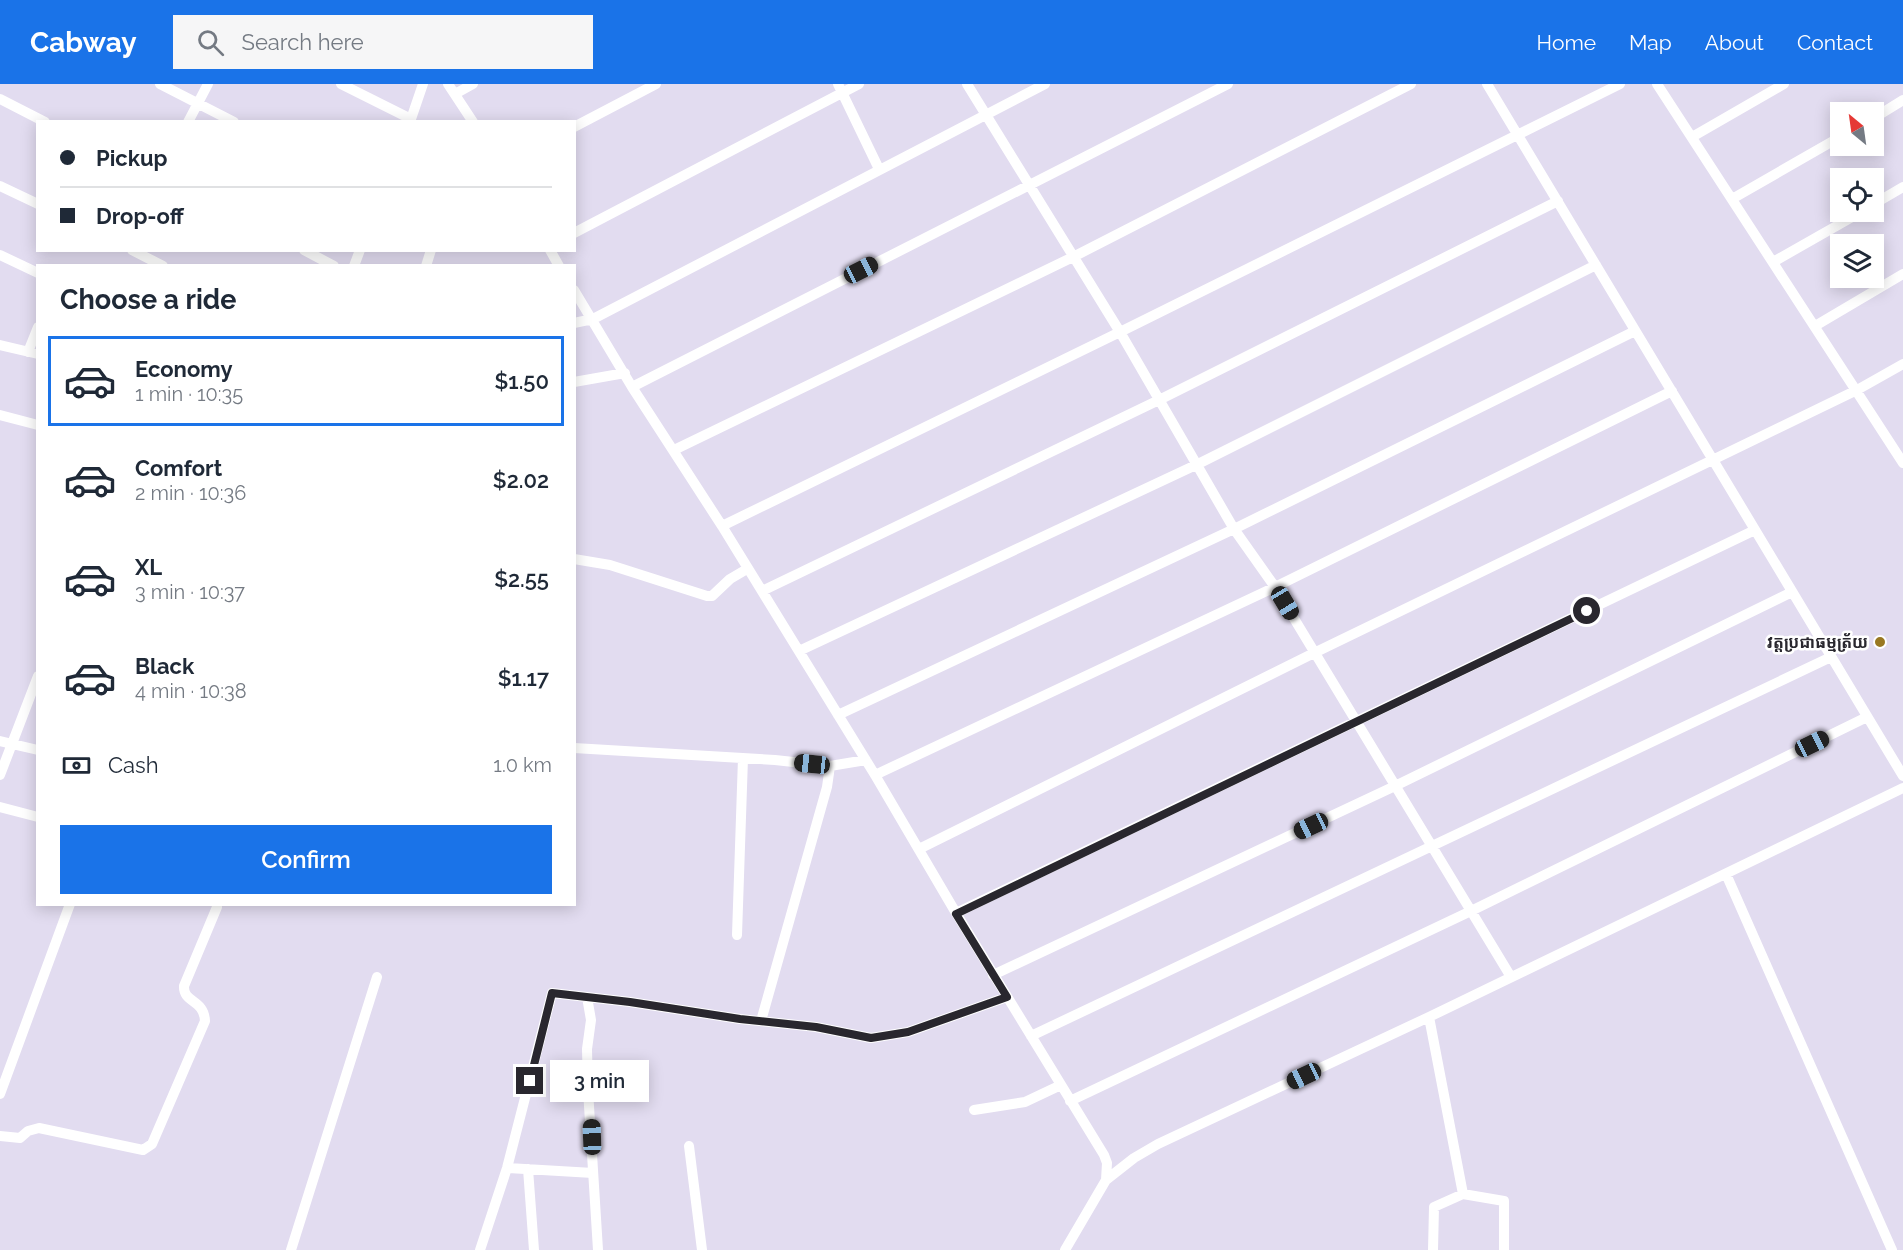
<!DOCTYPE html>
<html lang="en">
<head>
<meta charset="utf-8">
<style>
  :root { --surface:#fff; --page:#f6f6f7; --text:#1f2937; --muted:#747a83; --line:#e0e1e3; --accent:#1a73e8 }
  body { margin:0; font-family:Raleway,"Noto Sans Khmer",sans-serif; background:var(--page); color:var(--text); height:100vh; display:flex; flex-direction:column; font-size:22px; white-space:nowrap }
  * { box-sizing:border-box; margin:0 }
  p { font-size:20px; color:var(--muted) }
  .icon { flex:none; width:33px; height:33px; fill:none; stroke:currentColor; stroke-width:2; stroke-linecap:round; stroke-linejoin:round }
  .map { position:relative; flex:1; overflow:hidden }
  .details { position:absolute; left:36px; top:180px; width:540px; height:642px; display:flex; flex-direction:column; background:var(--surface); border-radius:0px; box-shadow:0 3px 15px #0003 }
  .details>* { flex:none }
  .hud { position:absolute; left:36px; top:36px; width:540px; height:132px; border-radius:0px; box-shadow:0 3px 15px #0003; display:grid; align-content:center; height:132px; padding:0 24px; background:var(--surface) }
  .needle { width:39px; rotate:331deg }
  .tools { position:absolute; left:1830px; top:18px; display:grid; gap:12px }
  .tools a { display:grid; place-items:center; width:54px; height:54px; border-radius:0px; background:var(--surface); box-shadow:0 3px 15px #0003; font-size:30px }
  .end { position:absolute; width:27px; height:27px; margin:-14px; border:8px solid #29272e; background:#fff; box-shadow:0 0 0 3px #fff }
  .from { border-radius:50% }
  .bubble { position:absolute; height:42px; border-radius:0px; background:var(--surface); box-shadow:0 3px 15px #0003; font-size:20px; font-weight:600; line-height:42px; text-align:center }
  .car { position:absolute; width:18px; height:36px; margin:-18px -9px; border-radius:8px; box-shadow:0 0 4px 2px #0007; background:linear-gradient(#222 24%,#8ab4d8 0 40%,#222 0 76%,#8ab4d8 0 86%,#222 0) }
  .hud b { display:flex; align-items:center; gap:21px; height:57px; font-size:22px }
  .hud b+b { border-top:2px solid var(--line) }
  .hud i { width:15px; height:15px; background:var(--text) }
  ul { padding:0; list-style:none }
  li { display:flex; align-items:center; gap:18px; height:90px; margin:0 12px 9px; padding:0 12px; border:3px solid transparent; border-radius:0px }
  li div { flex:1 }
  li b { display:block; font-size:22px }
  li em { font-style:normal; font-weight:600 }
  li.selected { border-color:var(--accent) }
  li>.icon { width:54px; height:54px; stroke-width:1.5 }
  h2 { padding:0 24px; font-size:27px; line-height:72px }
  .pay { display:flex; align-items:center; gap:15px; height:66px; padding:0 24px; font-size:22px }
  .pay p { margin-inline-start:auto }
  .button { display:flex; gap:12px; margin-top:auto; padding:12px 24px }
  .button a { flex:1; height:69px; border-radius:0px; background:var(--accent); color:#fff; font-size:24px; font-weight:600; line-height:69px; text-align:center }
  header { display:flex; align-items:center; gap:36px; box-sizing:border-box; height:84px; padding:0 30px; background:var(--accent); color:#fff }
  header strong { font-size:28px }
  nav { display:flex; gap:33px; margin-inline-start:auto; font-size:21px }
  .search { width:420px; height:54px; background:var(--page); display:flex; align-items:center; gap:15px; box-sizing:border-box; padding:0 21px; border-radius:0px; color:var(--muted); font-size:22px }
  .map>svg:first-child { display:block }
  .lines { fill:none; stroke-linecap:round; stroke-linejoin:round }
  .minor { stroke:#fff; stroke-width:10 }
  .route { stroke:#29272e; stroke-width:8 }
  .poi-dot { fill:#997822; stroke:#fff; stroke-width:2 }
  .labels { text-anchor:middle; stroke-width:5; stroke-linejoin:round; paint-order:stroke }
  .poi-label { font-size:16px; font-weight:bold; fill:#29272e; stroke:#fff; text-anchor:end }
</style>
</head>
<body>
<header>
<strong>Cabway</strong>
<div class="search"><svg class="icon" aria-label="search" viewBox="0 0 24 24"><circle cx="10" cy="10" r="6"/><path d="M15 15l6 6"/></svg>Search here</div>
<nav><a>Home</a><a>Map</a><a>About</a><a>Contact</a></nav>
</header>
<div class="map">
<svg width="1903" height="1166" viewBox="0 0 1903 1166">
  <rect width="100%" height="100%" fill="#e2dcf0"/>
  <g class="lines">
    <!-- minor -->
    <path class="minor" d="M160,0L234,38
      M341,0L411,35
      M448,0L473,38
      M838,0L879,85
      M967,0L1120,248L1234,445L1275,503L1511,893
      M1487,0L1903,692
      M1657,0L1903,379
      M455,10L473,0
      M0,15L45,38
      M1874,34L1903,16
      M188,38L208,0
      M410,38L423,0
      M574,43L656,0
      M1692,53L1784,0
      M0,102L38,120
      M1732,115L1840,53
      M1874,120L1903,103
      M574,149L859,0
      M132,166L163,182
      M304,166L334,182
      M550,166L559,182
      M0,171L38,189
      M1773,178L1861,128
      M354,182L360,166
      M426,182L431,166
      M574,206L632,303L722,442L875,691L956,829L1104,1071L1107,1079L1106,1096
      M574,239L593,235L1045,0
      M1815,242L1903,190
      M0,261L38,270
      M28,268L38,243
      M574,298L625,289
      M632,303L1228,0
      M0,331L38,341
      M674,366L1073,173L1411,0
      M722,442L1120,248L1620,0
      M574,475L610,481L707,512H712L730,495L747,485
      M762,507L1159,316L1558,117
      M799,567L1198,380L1596,181
      M838,631L1234,445L1635,247
      M0,657L38,666
      M574,664L775,676L830,682L866,676
      M0,691L38,592
      M875,691L1275,503L1672,307
      M0,723L38,733
      M919,765L1314,569L1857,306L1903,280
      M1726,790L1892,1166
      M956,829L1755,446
      M737,851L743,674
      M993,891L1395,702L1792,508
      M587,913L591,936L587,965L588,1006L598,1166
      M1429,933L1463,1110L1504,1117V1166
      M761,937L827,703L830,682
      M1031,952L1831,573
      M0,1010L70,820
      M1070,1017L1471,827L1867,633
      M974,1026L1025,1018L1061,1001
      M0,1052L20,1054L28,1047L39,1044L143,1066L152,1060L205,937C204,915 183,919 184,902L217,823
      M689,1062L702,1166
      M507,1084L593,1089
      M528,1085L534,1166
      M291,1166L377,893
      M480,1166L507,1084L552,909L630,918L740,935L816,943L871,954L908,948L1007,913
      M1065,1166L1106,1096L1134,1074L1158,1060L1429,933L1903,704
      M1433,1166L1434,1123L1463,1110"/>
  </g>
  <g class="lines">
    <!-- route -->
    <path class="route" d="M530,997L552,909L630,918L740,935L816,943L871,954L908,948L1007,913L956,830L1587,527"/>
  </g>
  <!-- markers -->
  <circle class="poi-dot" cx="1880" cy="558" r="6"/>
  <g class="labels">
    <!-- poi labels -->
    <g class="poi-label">
      <text x="1868" y="564">វត្តប្រជាធម្មត្រ័យ</text>
    </g>
  </g>
</svg>
<div class="tools">
<a><svg class="needle" viewBox="-14 -14 28 28"><path d="M0-13l5 13h-10z" fill="#e53935"/><path d="M0 13l5-13h-10z" fill="#747a83"/></svg></a>
<a><svg class="icon" aria-label="locate" viewBox="0 0 24 24"><circle cx="12" cy="12" r="6"/><path d="M12 2v4M12 18v4M2 12h4M18 12h4"/></svg></a>
<a><svg class="icon" aria-label="layers" viewBox="0 0 24 24"><path d="M12 4l9 5-9 5-9-5zM3 14l9 5 9-5"/></svg></a>
</div>
<i class="end from" style="left:1587px;top:527px"></i>
<i class="end" style="left:530px;top:997px"></i>
<div class="bubble" style="left:550px;top:976px;width:99px">3 min</div>
<i class="car" style="left:861px;top:186px;rotate:63deg"></i>
<i class="car" style="left:1285px;top:519px;rotate:149deg"></i>
<i class="car" style="left:1812px;top:660px;rotate:64deg"></i>
<i class="car" style="left:812px;top:680px;rotate:276deg"></i>
<i class="car" style="left:1311px;top:742px;rotate:245deg"></i>
<i class="car" style="left:1304px;top:992px;rotate:245deg"></i>
<i class="car" style="left:592px;top:1053px;rotate:358deg"></i>
<div class="hud">
<b><i class="from"></i>Pickup</b>
<b><i></i>Drop-off</b>
</div>
<section class="details">
<h2>Choose a ride</h2>
<ul>
<li class="selected"><svg class="icon" aria-label="car" viewBox="0 0 24 24"><path d="M5 17H2v-5l4-1 3-4h7l3 4 3 1v5h-3M9 17h6M6 11h13"/><circle cx="7" cy="17" r="2"/><circle cx="17" cy="17" r="2"/></svg><div><b>Economy</b><p>1 min · 10:35</p></div><em>$1.50</em></li>
<li><svg class="icon" aria-label="car" viewBox="0 0 24 24"><path d="M5 17H2v-5l4-1 3-4h7l3 4 3 1v5h-3M9 17h6M6 11h13"/><circle cx="7" cy="17" r="2"/><circle cx="17" cy="17" r="2"/></svg><div><b>Comfort</b><p>2 min · 10:36</p></div><em>$2.02</em></li>
<li><svg class="icon" aria-label="car" viewBox="0 0 24 24"><path d="M5 17H2v-5l4-1 3-4h7l3 4 3 1v5h-3M9 17h6M6 11h13"/><circle cx="7" cy="17" r="2"/><circle cx="17" cy="17" r="2"/></svg><div><b>XL</b><p>3 min · 10:37</p></div><em>$2.55</em></li>
<li><svg class="icon" aria-label="car" viewBox="0 0 24 24"><path d="M5 17H2v-5l4-1 3-4h7l3 4 3 1v5h-3M9 17h6M6 11h13"/><circle cx="7" cy="17" r="2"/><circle cx="17" cy="17" r="2"/></svg><div><b>Black</b><p>4 min · 10:38</p></div><em>$1.17</em></li>
</ul>
<div class="pay"><svg class="icon" aria-label="cash" viewBox="0 0 24 24"><path d="M3 7h18v10H3z"/><circle cx="12" cy="12" r="2"/></svg>Cash<p>1.0 km</p></div>
<div class="button"><a>Confirm</a></div>
</section>
</div>
</body>
</html>
